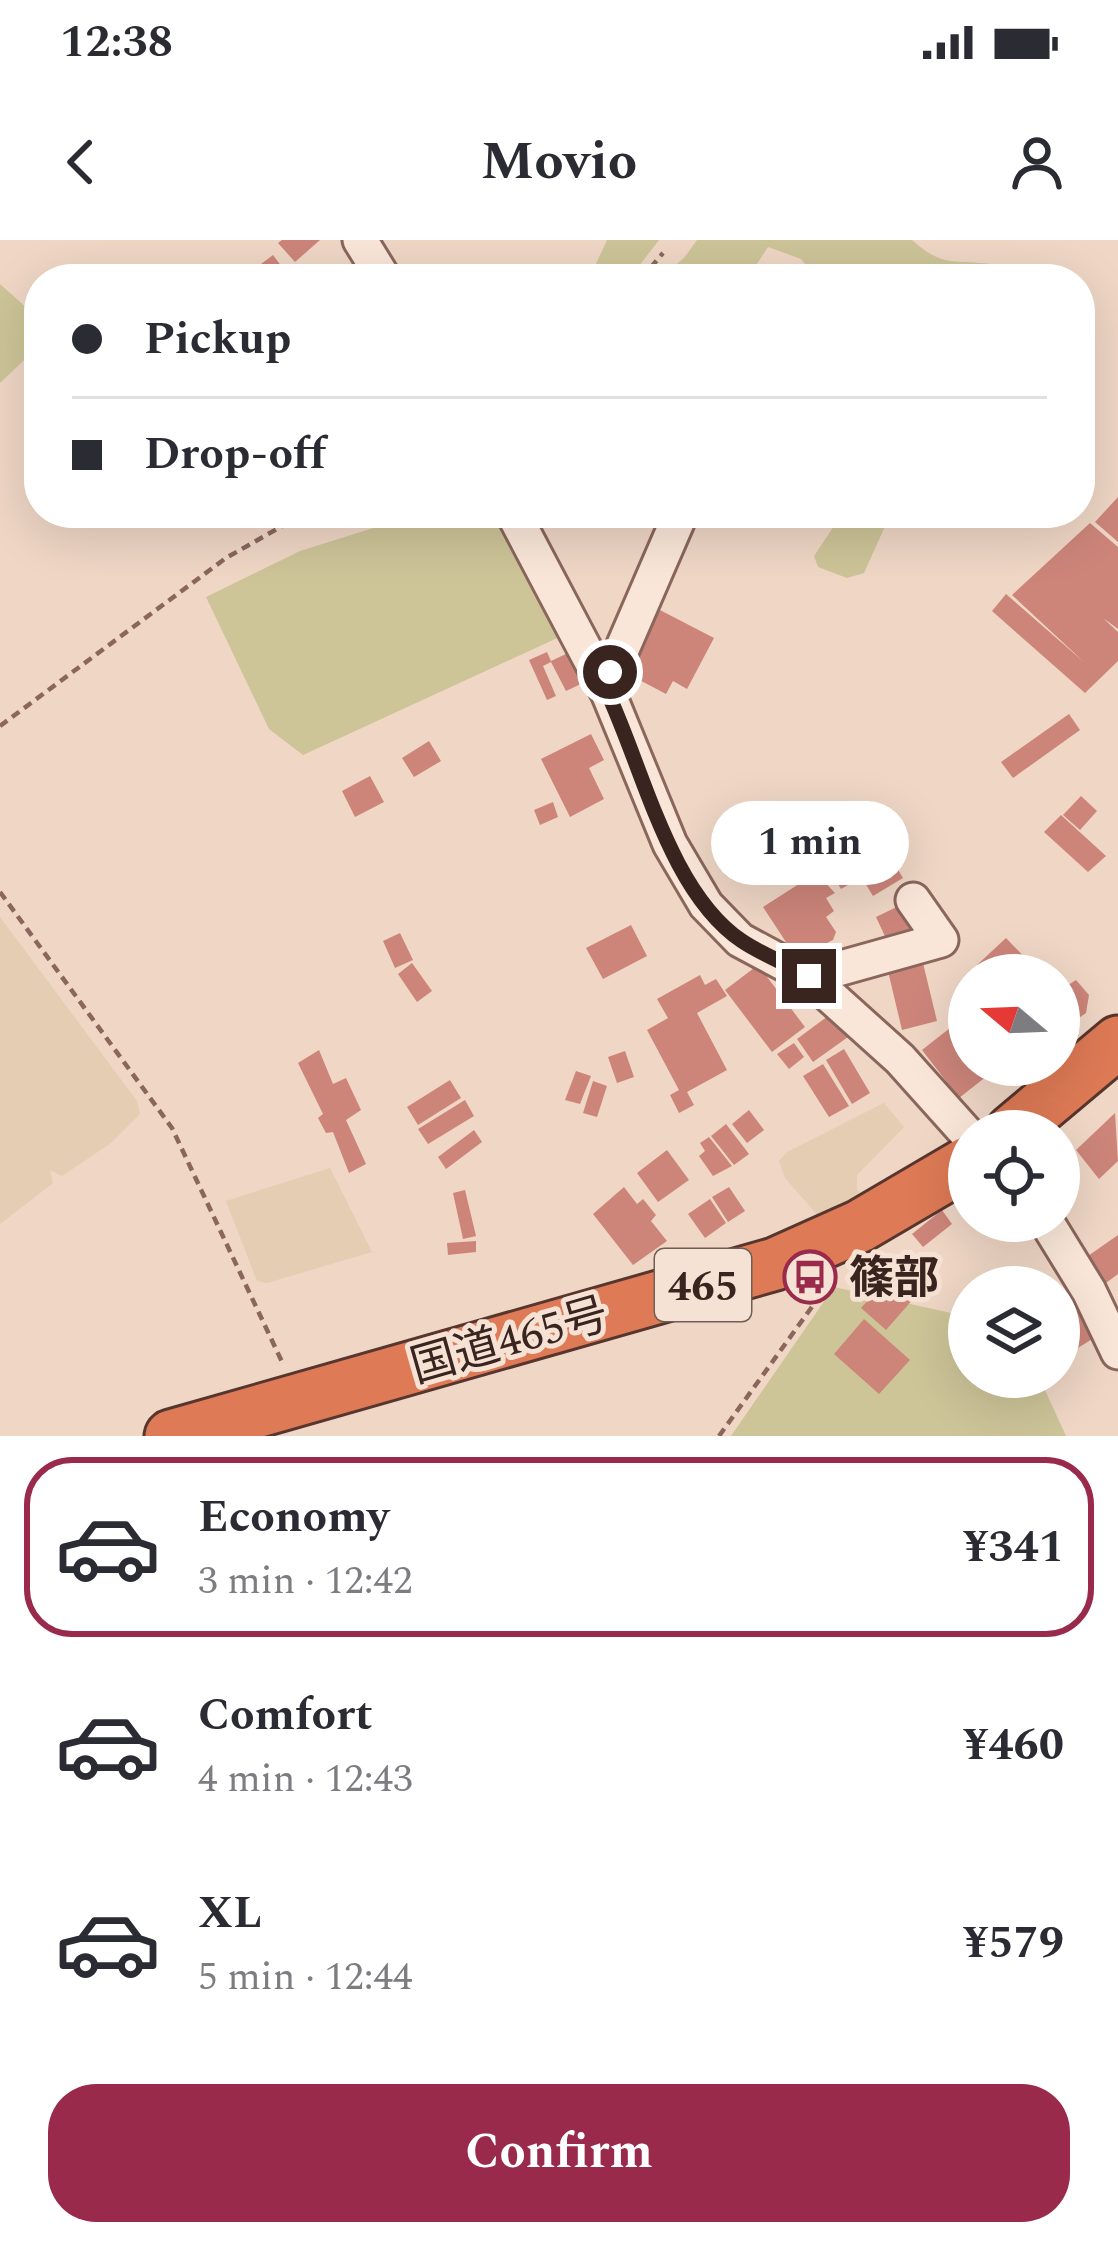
<!DOCTYPE html>
<html lang="en">
<head>
<meta charset="utf-8">
<style>
  :root { --surface:#fff; --page:#f7f7f7; --text:#2b2b33; --muted:#7c7c81; --line:#e1e1e2; --accent:#992a4b }
  body { margin:0; font-family:Spectral,"Noto Sans JP",serif; background:var(--page); color:var(--text); height:100vh; display:flex; flex-direction:column; font-size:45px; white-space:nowrap }
  * { box-sizing:border-box; margin:0 }
  p { font-size:39px; color:var(--muted) }
  .icon { flex:none; width:66px; height:66px; fill:none; stroke:currentColor; stroke-width:2; stroke-linecap:round; stroke-linejoin:round }
  .map { position:relative; height:1196px; overflow:hidden }
  .panel { display:flex; flex-direction:column; background:var(--surface); flex:1 }
  .panel>* { flex:none }
  .guide { position:absolute; left:24px; top:24px; width:1071px; height:264px; border-radius:48px; box-shadow:0 12px 48px #0002; display:grid; align-content:center; height:264px; padding:0 48px; background:var(--surface) }
  .needle { width:78px; rotate:289deg }
  .tools { position:absolute; left:948px; top:714px; display:grid; gap:24px }
  .tools a { display:grid; place-items:center; width:132px; height:132px; border-radius:50%; background:var(--surface); box-shadow:0 12px 48px #0002; font-size:60px }
  .end { position:absolute; width:54px; height:54px; margin:-27px; border:15px solid #3a241f; background:#fff; box-shadow:0 0 0 6px #fff }
  .from { border-radius:50% }
  .bubble { position:absolute; height:84px; border-radius:42px; background:var(--surface); box-shadow:0 12px 48px #0002; font-size:39px; font-weight:700; line-height:84px; text-align:center }
  .guide b { display:flex; align-items:center; gap:42px; height:114px; font-size:45px }
  .guide b+b { border-top:3px solid var(--line) }
  .guide i { width:30px; height:30px; background:var(--text) }
  ul { padding:21px 0 0; list-style:none }
  li { display:flex; align-items:center; gap:36px; height:180px; margin:0 24px 18px; padding:0 24px; border:6px solid transparent; border-radius:48px }
  li div { flex:1 }
  li b { display:block; font-size:45px }
  li em { font-style:normal; font-weight:700 }
  li.selected { border-color:var(--accent) }
  li>.icon { width:108px; height:108px; stroke-width:1.5 }
  .button { display:flex; gap:24px; margin-top:auto; padding:24px 48px }
  .button a { flex:1; height:138px; border-radius:48px; background:var(--accent); color:#fff; font-size:48px; font-weight:700; line-height:138px; text-align:center }
  .status { display:flex; justify-content:space-between; align-items:center; height:84px; padding:0 60px; background:var(--surface); direction:ltr }
  .status svg { height:33px; fill:currentColor }
  header { display:flex; justify-content:space-between; align-items:center; height:156px; padding:0 48px; background:var(--surface); font-size:54px; font-weight:700 }
  .map>svg:first-child { display:block }
  .farmland { fill:#e4cdb2 }
  .green { fill:#cdc498 }
  .building { fill:#cd857a }
  .lines { fill:none; stroke-linecap:round; stroke-linejoin:round }
  .minor-casing { stroke:#8a665b; stroke-width:39 }
  .highway-casing { stroke:#57362f; stroke-width:57 }
  .path { stroke:#8a665b; stroke-width:4.5; stroke-dasharray:9 6; stroke-linecap:butt }
  .minor { stroke:#f9e6d8; stroke-width:33 }
  .highway { stroke:#de7a55; stroke-width:51 }
  .route { stroke:#3a241f; stroke-width:15 }
  .labels { text-anchor:middle; stroke-width:10; stroke-linejoin:round; paint-order:stroke }
  .shield { fill:#f6e2d4; stroke:#725d55; stroke-width:3 }
  .shield-label { font-size:42px; font-weight:bold; fill:#3a241f }
  .poi-label { font-size:45px; font-weight:bold; fill:#3a241f; stroke:#f6e2d4; text-anchor:start }
  .street-label { font-size:45px; fill:#3a241f; stroke:#f6e2d4 }
</style>
</head>
<body>
<div class="status"><b>12:38</b><svg viewBox="0 0 49 12"><path d="M0 12V9h3v3zM5 12V6h3v6zM10 12V3h3v9zM15 12V0h3v12zM26 1h20v11H26zM47 4h2v5h-2z"/></svg></div>
<header><svg class="icon" aria-label="back" viewBox="0 0 24 24"><path d="M15 5l-7 7 7 7"/></svg>Movio<svg class="icon" aria-label="person" viewBox="0 0 24 24"><circle cx="12" cy="8" r="4"/><path d="M4 21q1-7 8-7t8 7"/></svg></header>
<div class="map">
<svg width="1118" height="1196" viewBox="0 0 1118 1196">
  <rect width="100%" height="100%" fill="#efd6c5"/>
  <!-- farmland -->
  <path class="farmland" d="M0,677L137,861L140,874L111,903L62,936L50,930L53,943L0,984Z
    M884,863L904,887L857,935V949L867,962L828,987L785,938L779,921L787,912Z
    M330,928L372,1012L267,1043L257,1041L226,961Z"/>
  <!-- green -->
  <path class="green" d="M607,0H659L629,39H589Z
    M697,0H912C944,28 951,19 990,24L992,37L817,39L801,19L768,7L747,39H659L684,18Z
    M0,44L39,79V106L0,143Z
    M421,273H493L566,394L303,515L269,489L206,357L300,311Z
    M837,273H891L864,333L847,338L818,327L814,316L834,286Z
    M834,1047L969,1077V1137H1039L1066,1196H731Z"/>
  <!-- building -->
  <path class="building" d="M282,0H320L295,22L278,3Z
    M273,15L291,39H241Z
    M752,28L774,36L776,28L797,36L747,39Z
    M1118,257V302L1095,282Z
    M1090,283L1118,307V389L1103,378L1118,392V421L1085,453L992,371L1006,354L1085,423L1012,355Z
    M656,368L714,398L687,449L673,441L666,454L630,435L637,422L629,418Z
    M547,412L551,421L568,413L583,443L566,451L551,422L543,426L556,456L547,460L529,420Z
    M1069,474L1080,490L1013,538L1001,522Z
    M591,494L604,520L589,528L604,559L570,577L541,519Z
    M429,501L441,521L414,537L402,518Z
    M370,536L384,562L355,577L342,551Z
    M1081,556L1097,571L1080,590L1063,575Z
    M553,562L558,577L540,585L534,570Z
    M1061,575L1106,616L1088,632L1044,592Z
    M883,605L903,638L873,656L853,623Z
    M848,624L857,640L841,649L831,633Z
    M816,633L835,653L826,658L834,671L826,677L836,692L833,700L817,708L820,713L801,725L763,667Z
    M909,661L922,691L889,705L876,677Z
    M631,685L647,716L603,739L586,708Z
    M400,693L413,720L395,728L383,701Z
    M1006,698L1034,727L1026,735H987L977,725Z
    M922,719L937,781L902,790L887,727Z
    M412,723L432,751L417,762L398,734Z
    M758,725L805,787L772,812L725,750Z
    M700,735L705,745L716,739L727,756L697,773L727,830L687,852L694,865L679,873L670,855L679,850L647,790L668,778L657,759Z
    M1076,740L1089,755L1086,773L1076,780L1059,759V751Z
    M832,773L848,797L813,822L797,799Z
    M969,773V825H1001L959,858L922,810Z
    M794,803L804,817L789,829L777,814Z
    M844,809L870,853L852,864L826,820Z
    M319,810L333,844L346,838L361,870L346,880L366,924L349,933L333,892L326,893L318,878L323,874L298,823Z
    M625,811L634,837L617,843L608,817Z
    M823,824L849,866L829,877L803,836Z
    M1011,825H1059L1031,851Z
    M576,831L591,836L580,864L565,860Z
    M450,840L461,858L418,885L407,867Z
    M593,841L607,846L597,877L583,873Z
    M465,860L474,876L428,904L418,889Z
    M749,870L764,890L747,903L732,884Z
    M1115,873L1118,921L1099,939L1076,910Z
    M726,884L749,914L734,925L711,896Z
    M474,890L482,902L446,929L438,917Z
    M709,897L732,926L713,936L699,916L705,911L700,903Z
    M1059,907L1080,931L1059,951Z
    M667,910L689,940L658,962L637,933Z
    M624,947L637,964L643,959L656,975L651,981L667,1001L633,1025L593,974Z
    M729,947L745,971L728,982L712,957Z
    M465,950L476,996L463,999L453,953Z
    M710,959L726,983L705,998L688,974Z
    M942,970L952,984L923,1007L912,994Z
    M1118,995V1034L1106,1043L1088,1016Z
    M476,1001V1012L448,1015L447,1003Z
    M898,1027L922,1049L886,1090L861,1068Z
    M1078,1070L1094,1098L1073,1111L1059,1082Z
    M864,1079L910,1120L879,1154L834,1114Z"/>
  <g class="lines">
    <!-- minor casing -->
    <g class="minor-casing">
      <path id="minor" d="M360,0L384,39
        M513,273L609,455L670,604L706,665L740,700L809,737L900,819L969,896
        M601,439L620,414L681,273
        M809,737L941,700L913,660
        M1046,981L1089,1051L1118,1112"/>
    </g>
    <!-- highway casing -->
    <g class="highway-casing">
      <path id="highway" d="M1012,891L1118,802
        M171,1196L775,1024L860,986L969,922"/>
    </g>
    <!-- path -->
    <path class="path" d="M641,39L663,13
      M0,486L226,318L305,273
      M0,652L172,888L283,1124
      M719,1196L832,1039"/>
    <!-- minor -->
    <use href="#minor" class="minor"/>
    <!-- highway -->
    <use href="#highway" class="highway"/>
  </g>
  <g class="lines">
    <!-- route -->
    <path class="route" d="M610,432L601,439C641,517 666,650 742,701C763,715 787,724 809,736"/>
  </g>
  <!-- icons -->
  <defs>
    <g id="bus-ring" transform="scale(2.7)"><circle r="9.5" fill="#f6e2d4" stroke="#992a4b" stroke-width="1.5"/><path d="M-5-6H5V4H4V6H2V4H-2V6H-4V4H-5ZM-3.5-4V0h7V-4ZM-3.5 1.2v1.5H-2V1.2ZM2 1.2v1.5H3.5V1.2Z" fill="#992a4b"/></g>
  </defs>
  <g fill-rule="evenodd">
    <use href="#bus-ring" x="810" y="1037"/>
  </g>
  <g class="labels">
    <!-- shield labels -->
    <rect class="shield" x="655" y="1009" width="96" height="72" rx="9"/>
    <g class="shield-label">
      <text x="703" y="1060">465</text>
    </g>
    <!-- poi labels -->
    <g class="poi-label">
      <text x="849" y="1053">篠部</text>
    </g>
    <!-- street labels -->
    <g class="street-label">
      <text transform="translate(509 1099) rotate(-16)" y="16">国道465号</text>
    </g>
  </g>
</svg>
<div class="tools">
<a><svg class="needle" viewBox="-14 -14 28 28"><path d="M0-13l5 13h-10z" fill="#e53935"/><path d="M0 13l5-13h-10z" fill="#7c7c81"/></svg></a>
<a><svg class="icon" aria-label="locate" viewBox="0 0 24 24"><circle cx="12" cy="12" r="6"/><path d="M12 2v4M12 18v4M2 12h4M18 12h4"/></svg></a>
<a><svg class="icon" aria-label="layers" viewBox="0 0 24 24"><path d="M12 4l9 5-9 5-9-5zM3 14l9 5 9-5"/></svg></a>
</div>
<i class="end from" style="left:610px;top:432px"></i>
<i class="end" style="left:809px;top:736px"></i>
<div class="bubble" style="left:711px;top:561px;width:198px">1 min</div>
<div class="guide">
<b><i class="from"></i>Pickup</b>
<b><i></i>Drop-off</b>
</div>
</div>
<section class="panel">
<ul>
<li class="selected"><svg class="icon" aria-label="car" viewBox="0 0 24 24"><path d="M5 17H2v-5l4-1 3-4h7l3 4 3 1v5h-3M9 17h6M6 11h13"/><circle cx="7" cy="17" r="2"/><circle cx="17" cy="17" r="2"/></svg><div><b>Economy</b><p>3 min · 12:42</p></div><em>¥341</em></li>
<li><svg class="icon" aria-label="car" viewBox="0 0 24 24"><path d="M5 17H2v-5l4-1 3-4h7l3 4 3 1v5h-3M9 17h6M6 11h13"/><circle cx="7" cy="17" r="2"/><circle cx="17" cy="17" r="2"/></svg><div><b>Comfort</b><p>4 min · 12:43</p></div><em>¥460</em></li>
<li><svg class="icon" aria-label="car" viewBox="0 0 24 24"><path d="M5 17H2v-5l4-1 3-4h7l3 4 3 1v5h-3M9 17h6M6 11h13"/><circle cx="7" cy="17" r="2"/><circle cx="17" cy="17" r="2"/></svg><div><b>XL</b><p>5 min · 12:44</p></div><em>¥579</em></li>
</ul>
<div class="button"><a>Confirm</a></div>
</section>
</body>
</html>
